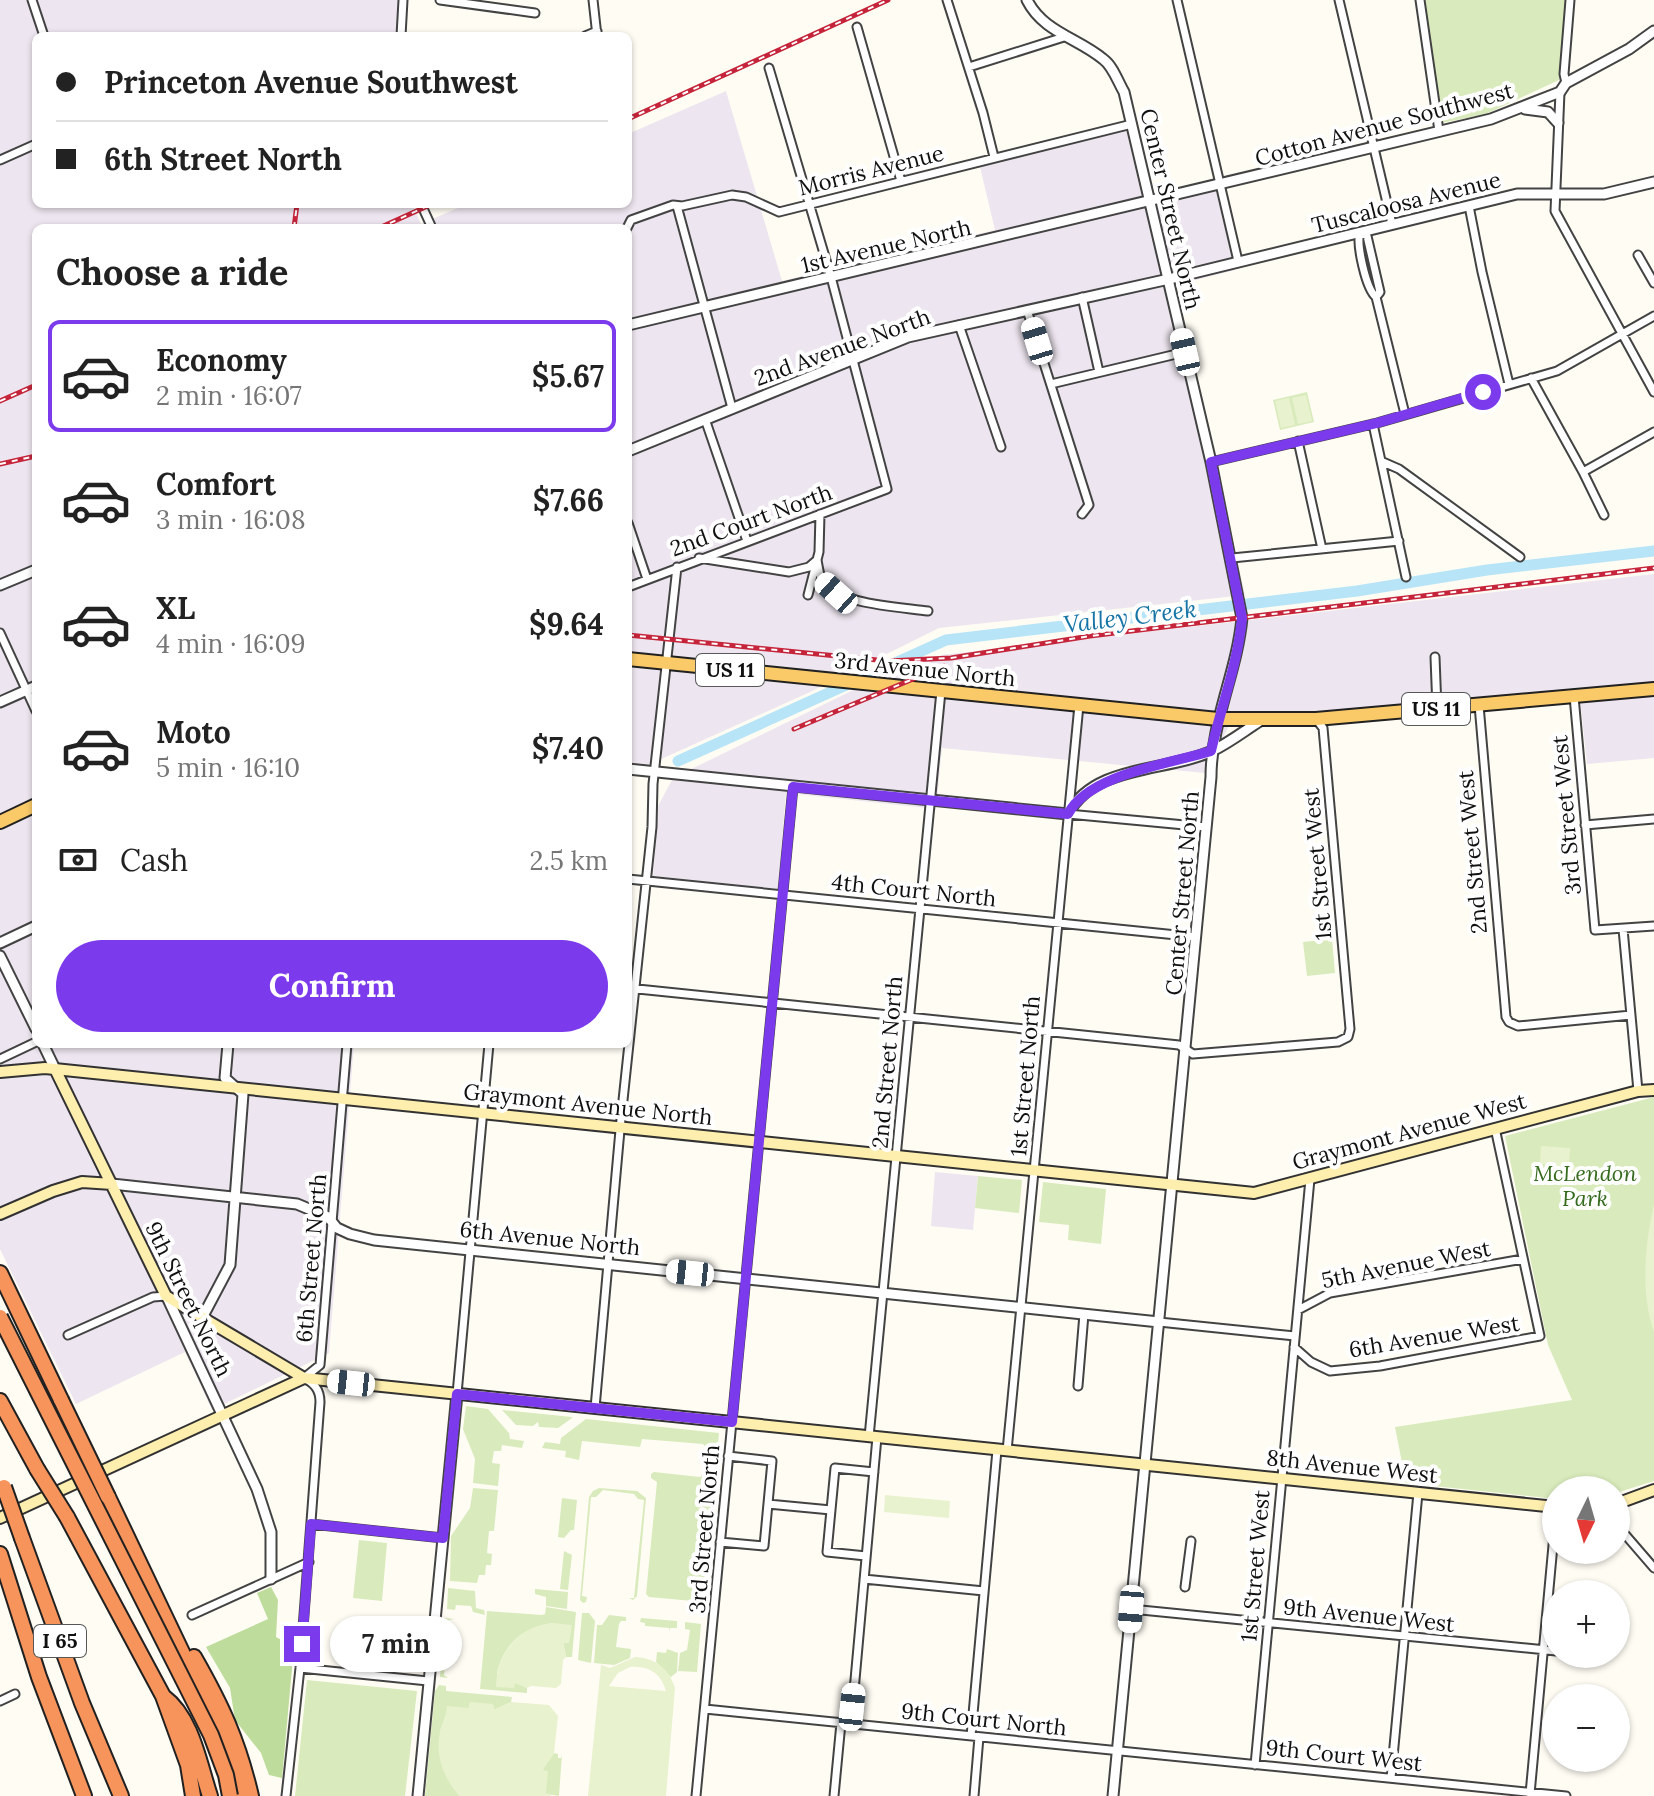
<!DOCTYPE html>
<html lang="en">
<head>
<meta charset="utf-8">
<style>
  :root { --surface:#fff; --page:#f2f2f2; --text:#222; --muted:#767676; --line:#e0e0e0; --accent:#7c3aed }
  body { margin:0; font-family:Lora,serif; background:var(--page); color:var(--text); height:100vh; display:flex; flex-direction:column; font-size:30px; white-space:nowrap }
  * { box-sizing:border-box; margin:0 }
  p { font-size:26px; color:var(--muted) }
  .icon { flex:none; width:44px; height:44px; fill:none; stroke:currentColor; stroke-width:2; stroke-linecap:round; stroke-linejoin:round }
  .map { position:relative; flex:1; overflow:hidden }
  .sheet { position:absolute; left:32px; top:224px; width:600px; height:824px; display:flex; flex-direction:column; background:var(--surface); border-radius:12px; box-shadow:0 2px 6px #0004 }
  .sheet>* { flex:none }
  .banner { position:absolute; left:32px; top:32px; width:600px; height:176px; border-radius:12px; box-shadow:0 2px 6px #0004; display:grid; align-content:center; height:176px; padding:0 24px; background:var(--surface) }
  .needle { width:52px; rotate:185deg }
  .fabs { position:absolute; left:1542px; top:1476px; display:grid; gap:16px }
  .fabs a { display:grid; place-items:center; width:88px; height:88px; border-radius:50%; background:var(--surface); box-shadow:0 2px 6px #0004; font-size:40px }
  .end { position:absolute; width:36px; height:36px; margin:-18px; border:10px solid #7c3aed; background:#fff; box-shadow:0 0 0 4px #fff }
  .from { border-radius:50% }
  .bubble { position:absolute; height:56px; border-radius:28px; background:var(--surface); box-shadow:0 2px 6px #0004; font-size:26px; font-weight:700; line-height:56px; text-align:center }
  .car { position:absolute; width:24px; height:48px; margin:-24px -12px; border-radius:10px; box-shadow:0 0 6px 2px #0007; background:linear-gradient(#fff 24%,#345 0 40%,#fff 0 76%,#345 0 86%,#fff 0) }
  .banner b { display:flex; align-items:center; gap:28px; height:76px; font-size:30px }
  .banner b+b { border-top:2px solid var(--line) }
  .banner i { width:20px; height:20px; background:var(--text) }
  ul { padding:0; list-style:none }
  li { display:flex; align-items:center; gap:24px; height:112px; margin:0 16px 12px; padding:0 8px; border:4px solid transparent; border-radius:12px }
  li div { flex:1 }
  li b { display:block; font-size:30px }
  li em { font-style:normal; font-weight:700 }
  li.on { border-color:var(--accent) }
  li>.icon { width:72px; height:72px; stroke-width:1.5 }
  h2 { padding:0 24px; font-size:36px; line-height:96px }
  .pay { display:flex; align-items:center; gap:20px; height:88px; padding:0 24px; font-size:30px }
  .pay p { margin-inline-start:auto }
  .button { display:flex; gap:16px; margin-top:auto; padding:16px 24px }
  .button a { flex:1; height:92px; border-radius:48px; background:var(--accent); color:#fff; font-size:32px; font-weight:700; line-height:92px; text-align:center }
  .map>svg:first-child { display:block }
  .industrial { fill:#ede5ef }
  .green { fill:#d9ebbc }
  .forest { fill:#bedc9b }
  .pitch { fill:#e9f2ce; fill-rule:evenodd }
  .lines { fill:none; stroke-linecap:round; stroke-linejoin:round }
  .river { stroke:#b7e5f7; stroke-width:11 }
  .minor-casing { stroke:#434343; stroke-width:11 }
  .tertiary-casing { stroke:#434343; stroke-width:13 }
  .secondary-casing { stroke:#323232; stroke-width:14 }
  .primary-casing { stroke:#212121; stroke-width:16 }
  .motorway-casing { stroke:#212121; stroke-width:18 }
  .minor { stroke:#fff; stroke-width:7 }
  .tertiary { stroke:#fff; stroke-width:9 }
  .secondary { stroke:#ffefaf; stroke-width:10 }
  .primary { stroke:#faca69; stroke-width:12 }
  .motorway { stroke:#f6945b; stroke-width:14 }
  .rail-casing { stroke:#c5243a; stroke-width:5 }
  .rail { stroke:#fff; stroke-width:2; stroke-dasharray:6; stroke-linecap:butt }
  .motorway-bridge-casing { stroke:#212121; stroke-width:18; stroke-linecap:butt }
  .motorway-bridge { stroke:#f6945b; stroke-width:14 }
  .route { stroke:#7c3aed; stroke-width:10 }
  .labels { text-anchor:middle; stroke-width:8; stroke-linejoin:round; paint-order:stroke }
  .shield { fill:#fff; stroke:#585858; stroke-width:2 }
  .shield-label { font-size:20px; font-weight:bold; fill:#101010 }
  .street-label { font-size:22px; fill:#101010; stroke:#fff }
  .park-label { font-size:22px; font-style:italic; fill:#356b1e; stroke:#fff }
  .water-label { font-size:24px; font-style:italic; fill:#1674a6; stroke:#fff }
</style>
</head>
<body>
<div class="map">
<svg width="1654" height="1796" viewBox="0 0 1654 1796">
  <rect width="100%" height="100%" fill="#fffcf4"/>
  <!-- industrial -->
  <path class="industrial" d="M0,0H400L398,36H36V204H412L421,224L467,204H628V134L726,91L782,281L995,230L980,167L1126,129L1142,197L1213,179L1235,270L1176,285L1245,595L939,628L810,692L628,774V228H36V1044H354L329,1353L212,1410L185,1352L76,1404L0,1249Z
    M1654,574V758L1587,764L1579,689L1307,713L1235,714L1205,773L942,748L936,809L786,793L778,889L653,876L658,806L673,778L876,679L942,655Z
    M935,1172L978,1176L973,1230L931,1226Z"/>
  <!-- green -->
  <path class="green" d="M1423,0H1566L1559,80L1486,114L1442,123Z
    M1307,392L1314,422L1280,430L1273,400Z
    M1332,939L1335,973L1307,976L1303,942Z
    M1654,1097V1481L1616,1493V1490H1556V1499L1406,1483L1395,1427L1572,1400L1548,1345L1505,1136Z
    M978,1176L1022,1180L1019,1213L975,1208Z
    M1043,1182L1106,1189L1101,1244L1068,1240L1069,1225L1039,1222Z
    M466,1406L488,1409L509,1433L510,1439L524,1441L522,1448L502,1445L501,1451H494L492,1463L500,1464L498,1486L473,1483L475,1459L463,1429Z
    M502,1410L572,1417V1418L558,1428L539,1427L538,1422L533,1426L516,1425Z
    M586,1419L719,1433L704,1602L649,1597L646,1594L657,1482L651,1478V1474L654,1472L700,1477L708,1470L709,1451L703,1444L642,1439L640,1447L582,1441L579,1460L565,1457L566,1451L542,1448L545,1442L560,1444L561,1438Z
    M473,1488L498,1490L494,1531H489L487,1553L492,1554L491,1565H486L485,1575H479L477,1583L450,1581L451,1536L470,1508Z
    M599,1488L637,1491L646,1498L637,1596L633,1600L629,1598H634L644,1500L638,1499L634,1494L603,1490L596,1497H591L582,1596L587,1597L586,1602L583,1603L580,1600L589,1497L593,1491Z
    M562,1498L577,1500L574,1530H571L564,1538L558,1537Z
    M359,1540L387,1543L382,1601L353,1598Z
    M564,1551L572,1555L568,1590L560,1589Z
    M448,1588L475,1591L476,1608L484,1610L485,1615L473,1612L471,1606L456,1605L455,1610L447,1609Z
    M535,1589L568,1592L567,1609L546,1606V1597L535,1594Z
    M546,1607L576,1612L572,1657H566L563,1642L553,1623C523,1627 503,1644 497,1674L527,1688V1693L480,1689L487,1611L542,1615L545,1614Z
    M582,1613H589L595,1621L591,1663L578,1660Z
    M609,1615L626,1617V1621H621L619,1624L616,1647L631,1649L630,1658L614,1665L594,1663L597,1625H602Z
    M445,1618L454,1619L449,1620L444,1675L448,1678L440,1677Z
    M641,1618L677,1621V1628H670V1632L669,1628L645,1626V1623L640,1622Z
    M685,1622L701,1624L697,1672L678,1671L680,1653L687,1650L690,1630L685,1629Z
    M667,1649L678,1653L677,1672L671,1677L656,1662L657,1652L666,1653Z
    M307,1680L417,1691L405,1796H295Z
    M439,1685L446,1686V1691L512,1697L511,1702L494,1710L493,1705L470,1703L469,1708L447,1713C435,1740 439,1774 460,1796H425L435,1691Z
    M554,1753L558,1754V1758H561L562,1754L559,1796L546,1794L542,1770Z"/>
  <!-- forest -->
  <path class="forest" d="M271,1587L278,1600L276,1637L294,1647L282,1778L269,1775L261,1753L235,1720L230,1688L206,1647L268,1619L257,1593Z"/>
  <!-- pitch -->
  <path class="pitch" d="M1306,395L1312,421L1298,424L1292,398Z
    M1289,398L1295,425L1281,428L1275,401Z
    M1541,1146L1570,1148L1569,1166L1584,1167L1583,1185L1555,1184L1556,1165L1540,1164Z
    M1654,1204V1332C1640,1293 1645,1244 1654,1204Z
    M885,1495L950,1501L949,1518L884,1512Z
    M553,1623L572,1625L569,1643H563L566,1657L563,1660L561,1684L556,1688L531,1686L527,1688L515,1683L514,1688L496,1687C497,1652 517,1627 553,1623Z
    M635,1657C655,1658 669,1668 675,1688L666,1796H588L601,1665L610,1668ZM630,1667C648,1665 661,1673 666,1691L609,1686L618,1673Z
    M470,1702L493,1704L494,1710L511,1702L549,1705L558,1716L554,1753L543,1770L548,1771L546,1793L552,1796H460C443,1778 435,1755 440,1731C442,1722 447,1715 447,1706L469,1708Z"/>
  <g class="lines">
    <!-- river -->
    <path class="river" d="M678,761L946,640L1357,591L1487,570L1654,551"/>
    <!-- minor casing -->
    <g class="minor-casing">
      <path id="minor" d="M32,0L44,36
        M440,0L535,13
        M593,0L597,36
        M947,0L983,113L994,157
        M1177,0L1238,261
        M1339,0L1392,224
        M1420,0L1439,131
        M857,27L901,181
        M401,36L403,0
        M585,36L597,31
        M969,67L1064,37
        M1566,83L1564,74L1570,0
        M1560,92L1555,211L1654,392
        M0,160L36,144
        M421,204L432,228
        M677,206L732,408
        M1469,206L1482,272L1509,384
        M627,228L631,220L673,205L682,206L732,195L746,197L779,212L1132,124
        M1638,255L1654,283
        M1082,297L1099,372
        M1376,297L1380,292L1367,236L1360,232C1356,244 1366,289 1376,297L1405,414
        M1027,310L1089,505L1082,514
        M959,325L1001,447
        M1531,378L1583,472L1604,515
        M1051,384L1185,352
        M705,419L747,541
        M1373,424L1406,577
        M1298,441L1322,549
        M1211,462L1377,423L1557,371L1654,316
        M1383,462L1399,469L1520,557
        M1583,472L1654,432
        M628,523L647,579
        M699,558L789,572L809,567L817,560C818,565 819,573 821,578C833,605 902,607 928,611
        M1232,558L1399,541
        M628,587L887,489L831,277L769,68
        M808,595L819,552L820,514
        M0,633L36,711
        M1435,657L1437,709
        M1574,696L1595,930L1654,926
        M1479,705L1506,1017L1509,1022L1518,1026L1631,1015
        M1068,814L1206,827
        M1585,825L1654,819
        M628,879L1196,937
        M1623,929L1638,1091
        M628,988L1179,1045L1193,1054L1338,1042L1348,1037L1350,1029L1323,728L1316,719
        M0,1059L36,1042
        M1298,1310L1330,1293L1523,1259
        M1159,1322L1295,1336
        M68,1335L153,1297L166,1296
        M1294,1347L1311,1362L1330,1371L1380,1366L1540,1336L1495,1128
        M1078,1386L1084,1314
        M457,1394L489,1044
        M595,1408L621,1119L652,827L653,784L677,567
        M869,1437L941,691
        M1007,1451L1079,705
        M768,1504L831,1510
        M311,1524L443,1538
        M1616,1524L1654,1568
        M720,1542L764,1546L772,1461L728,1456
        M866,1556L827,1552L835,1468L874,1472
        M864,1579L984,1591
        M1185,1587L1191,1541
        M1131,1609L1556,1651
        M192,1615L309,1562
        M1587,1654L1602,1656
        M300,1668L428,1681
        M0,1701L15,1694
        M705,1709L1566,1796
        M851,1724L877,1437
        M971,1736L997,1450
        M1255,1765L1310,1179
        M1391,1778L1418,1493
        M1530,1794L1556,1513
        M286,1796L300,1668L320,1402C320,1390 315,1384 304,1378L320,1365L347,1044
        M696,1796L793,787
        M834,1796L841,1723
        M974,1796L979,1737"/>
    </g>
    <!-- tertiary casing -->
    <g class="tertiary-casing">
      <path id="tertiary" d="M1027,0C1043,32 1078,38 1103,59C1113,66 1118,82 1124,92L1211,462L1242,618C1237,672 1211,722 1211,777L1113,1796
        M1525,109L1548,112L1558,123
        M628,325L1491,119L1560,92L1566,83L1629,49L1654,31
        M628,451L908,337L1169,279L1517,194H1604L1654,182
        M0,585L36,570
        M0,702L36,686
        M628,769L1068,814C1094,764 1167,772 1212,751C1229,743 1244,731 1260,721
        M0,943L36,926
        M0,956L36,1029
        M43,1044L55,1069
        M112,1184L297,1204L328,1217L337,1228L350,1234L374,1240L1159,1322
        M167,1297L257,1489L271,1532V1579
        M202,1318L230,1265L243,1094L225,1078L228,1044
        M418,1796L457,1394"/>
    </g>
    <!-- secondary casing -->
    <g class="secondary-casing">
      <path id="secondary" d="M55,1069L166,1296L304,1378
        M0,1072L45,1068L1254,1193L1638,1091L1654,1090
        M0,1214L53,1191L82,1182L112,1184
        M1616,1504L1654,1490
        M0,1518L304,1378L1556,1507"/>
    </g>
    <!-- primary casing -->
    <g class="primary-casing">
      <path id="primary" d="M628,659L1218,719H1316L1654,689
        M0,822L36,805"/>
    </g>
    <!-- motorway casing -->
    <g class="motorway-casing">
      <path id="motorway" d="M0,1273L61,1400
        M0,1401L37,1469
        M108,1497L221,1734L241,1796
        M67,1517L163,1696L188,1765L193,1796
        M22,1538L82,1703L121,1796
        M0,1554L39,1677L84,1796
        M194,1657C222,1706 238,1741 251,1796
        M164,1697C192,1718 199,1763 210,1796"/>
    </g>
    <!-- minor -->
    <use href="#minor" class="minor"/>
    <!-- tertiary -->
    <use href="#tertiary" class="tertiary"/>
    <!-- secondary -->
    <use href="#secondary" class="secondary"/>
    <!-- primary -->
    <use href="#primary" class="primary"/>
    <!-- motorway -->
    <use href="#motorway" class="motorway"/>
    <!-- rail casing -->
    <g class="rail-casing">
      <path id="rail" d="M628,119L888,0
        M294,228L297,204
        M379,228L432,204
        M0,401L36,385
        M0,464L36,456
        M628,635L887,661L951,658L1090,636L1654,568
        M794,729L944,666"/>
    </g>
    <!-- rail -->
    <use href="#rail" class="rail"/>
    <!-- motorway-bridge casing -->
    <g class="motorway-bridge-casing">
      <path id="motorway-bridge" d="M0,1317L211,1735L226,1775L230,1796
        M61,1400L108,1497
        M37,1469L67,1517
        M4,1487L22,1538"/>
    </g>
    <!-- motorway-bridge -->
    <use href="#motorway-bridge" class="motorway-bridge"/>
  </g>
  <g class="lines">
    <!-- route -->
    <path class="route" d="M302,1644L311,1524L443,1538L457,1394L732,1422L793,787L1068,814C1089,774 1169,764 1211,751C1221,707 1238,663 1242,618L1211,462L1377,423L1483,392"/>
  </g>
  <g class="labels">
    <!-- shield labels -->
    <g class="shield">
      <rect x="696" y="654" width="68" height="32" rx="6"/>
      <rect x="1402" y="693" width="68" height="32" rx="6"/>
      <rect x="34" y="1625" width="52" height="32" rx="6"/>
    </g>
    <g class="shield-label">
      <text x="730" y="677">US 11</text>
      <text x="1436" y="716">US 11</text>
      <text x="60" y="1648">I 65</text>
    </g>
    <!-- street labels -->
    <g class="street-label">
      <text transform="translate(1384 124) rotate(-15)" y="8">Cotton Avenue Southwest</text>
      <text transform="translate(871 170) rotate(-14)" y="8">Morris Avenue</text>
      <text transform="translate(1406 202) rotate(-14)" y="8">Tuscaloosa Avenue</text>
      <text transform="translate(1171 209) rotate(77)" y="8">Center Street North</text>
      <text transform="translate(886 246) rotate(-13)" y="8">1st Avenue North</text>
      <text transform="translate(842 347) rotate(-20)" y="8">2nd Avenue North</text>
      <text transform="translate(751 520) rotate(-20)" y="8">2nd Court North</text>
      <text transform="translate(925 669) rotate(6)" y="8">3rd Avenue North</text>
      <text transform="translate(1566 815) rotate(-95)" y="8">3rd Street West</text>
      <text transform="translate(1472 852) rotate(-95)" y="8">2nd Street West</text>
      <text transform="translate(1317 864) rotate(-95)" y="8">1st Street West</text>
      <text transform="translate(914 890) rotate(6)" y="8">4th Court North</text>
      <text transform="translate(1182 893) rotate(-85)" y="8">Center Street North</text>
      <text transform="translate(887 1062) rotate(-85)" y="8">2nd Street North</text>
      <text transform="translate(1025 1076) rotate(-85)" y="8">1st Street North</text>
      <text transform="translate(588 1104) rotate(6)" y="8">Graymont Avenue North</text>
      <text transform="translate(1409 1131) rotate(-15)" y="8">Graymont Avenue West</text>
      <text transform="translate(550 1238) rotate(6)" y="8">6th Avenue North</text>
      <text transform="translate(311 1258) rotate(-85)" y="8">6th Street North</text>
      <text transform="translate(1406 1264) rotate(-11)" y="8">5th Avenue West</text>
      <text transform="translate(189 1299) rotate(64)" y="8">9th Street North</text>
      <text transform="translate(1434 1336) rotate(-9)" y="8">6th Avenue West</text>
      <text transform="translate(1352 1466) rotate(6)" y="8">8th Avenue West</text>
      <text transform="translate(704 1529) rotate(-85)" y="8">3rd Street North</text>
      <text transform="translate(1255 1566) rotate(-85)" y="8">1st Street West</text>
      <text transform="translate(1369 1615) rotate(6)" y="8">9th Avenue West</text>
      <text transform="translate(984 1719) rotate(6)" y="8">9th Court North</text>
      <text transform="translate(1344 1755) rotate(6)" y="8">9th Court West</text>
    </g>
    <!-- park labels -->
    <g class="park-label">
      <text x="1585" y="1181">McLendon<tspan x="1585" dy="25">Park</tspan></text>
    </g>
    <!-- water labels -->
    <g class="water-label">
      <text transform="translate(1130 617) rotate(-7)" y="8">Valley Creek</text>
    </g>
  </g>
</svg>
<div class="fabs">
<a><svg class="needle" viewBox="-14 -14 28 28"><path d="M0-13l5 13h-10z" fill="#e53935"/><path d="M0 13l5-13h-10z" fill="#767676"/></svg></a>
<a>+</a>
<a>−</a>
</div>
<i class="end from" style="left:1483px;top:392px"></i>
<i class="end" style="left:302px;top:1644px"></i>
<div class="bubble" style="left:330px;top:1616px;width:132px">7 min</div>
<i class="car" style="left:1037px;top:341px;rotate:343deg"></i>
<i class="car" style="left:1185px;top:352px;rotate:347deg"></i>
<i class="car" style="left:836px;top:593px;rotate:312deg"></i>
<i class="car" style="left:690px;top:1273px;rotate:276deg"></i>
<i class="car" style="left:351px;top:1383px;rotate:276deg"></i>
<i class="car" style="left:1131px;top:1609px;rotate:185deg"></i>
<i class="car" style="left:852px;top:1707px;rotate:6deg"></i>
<div class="banner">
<b><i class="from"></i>Princeton Avenue Southwest</b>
<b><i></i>6th Street North</b>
</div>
<section class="sheet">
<h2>Choose a ride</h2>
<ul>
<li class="on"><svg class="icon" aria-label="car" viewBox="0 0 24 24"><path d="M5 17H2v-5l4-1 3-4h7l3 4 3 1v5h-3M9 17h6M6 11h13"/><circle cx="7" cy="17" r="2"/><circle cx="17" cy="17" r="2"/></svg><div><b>Economy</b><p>2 min · 16:07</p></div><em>$5.67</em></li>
<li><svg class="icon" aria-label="car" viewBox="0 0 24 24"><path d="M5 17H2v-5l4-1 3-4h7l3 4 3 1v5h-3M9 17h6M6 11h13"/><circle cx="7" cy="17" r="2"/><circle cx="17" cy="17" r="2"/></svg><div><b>Comfort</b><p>3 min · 16:08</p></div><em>$7.66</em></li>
<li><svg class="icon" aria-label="car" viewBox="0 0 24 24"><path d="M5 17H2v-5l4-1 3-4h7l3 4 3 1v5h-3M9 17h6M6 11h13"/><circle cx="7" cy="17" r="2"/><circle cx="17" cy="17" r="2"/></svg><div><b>XL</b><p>4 min · 16:09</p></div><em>$9.64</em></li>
<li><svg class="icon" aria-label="car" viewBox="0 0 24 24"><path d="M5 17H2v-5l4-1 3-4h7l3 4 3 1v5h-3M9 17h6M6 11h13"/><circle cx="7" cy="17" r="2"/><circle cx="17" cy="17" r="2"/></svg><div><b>Moto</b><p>5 min · 16:10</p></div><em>$7.40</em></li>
</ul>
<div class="pay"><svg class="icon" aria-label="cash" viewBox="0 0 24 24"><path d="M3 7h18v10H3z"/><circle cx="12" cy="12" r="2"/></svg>Cash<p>2.5 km</p></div>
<div class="button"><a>Confirm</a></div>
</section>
</div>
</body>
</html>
